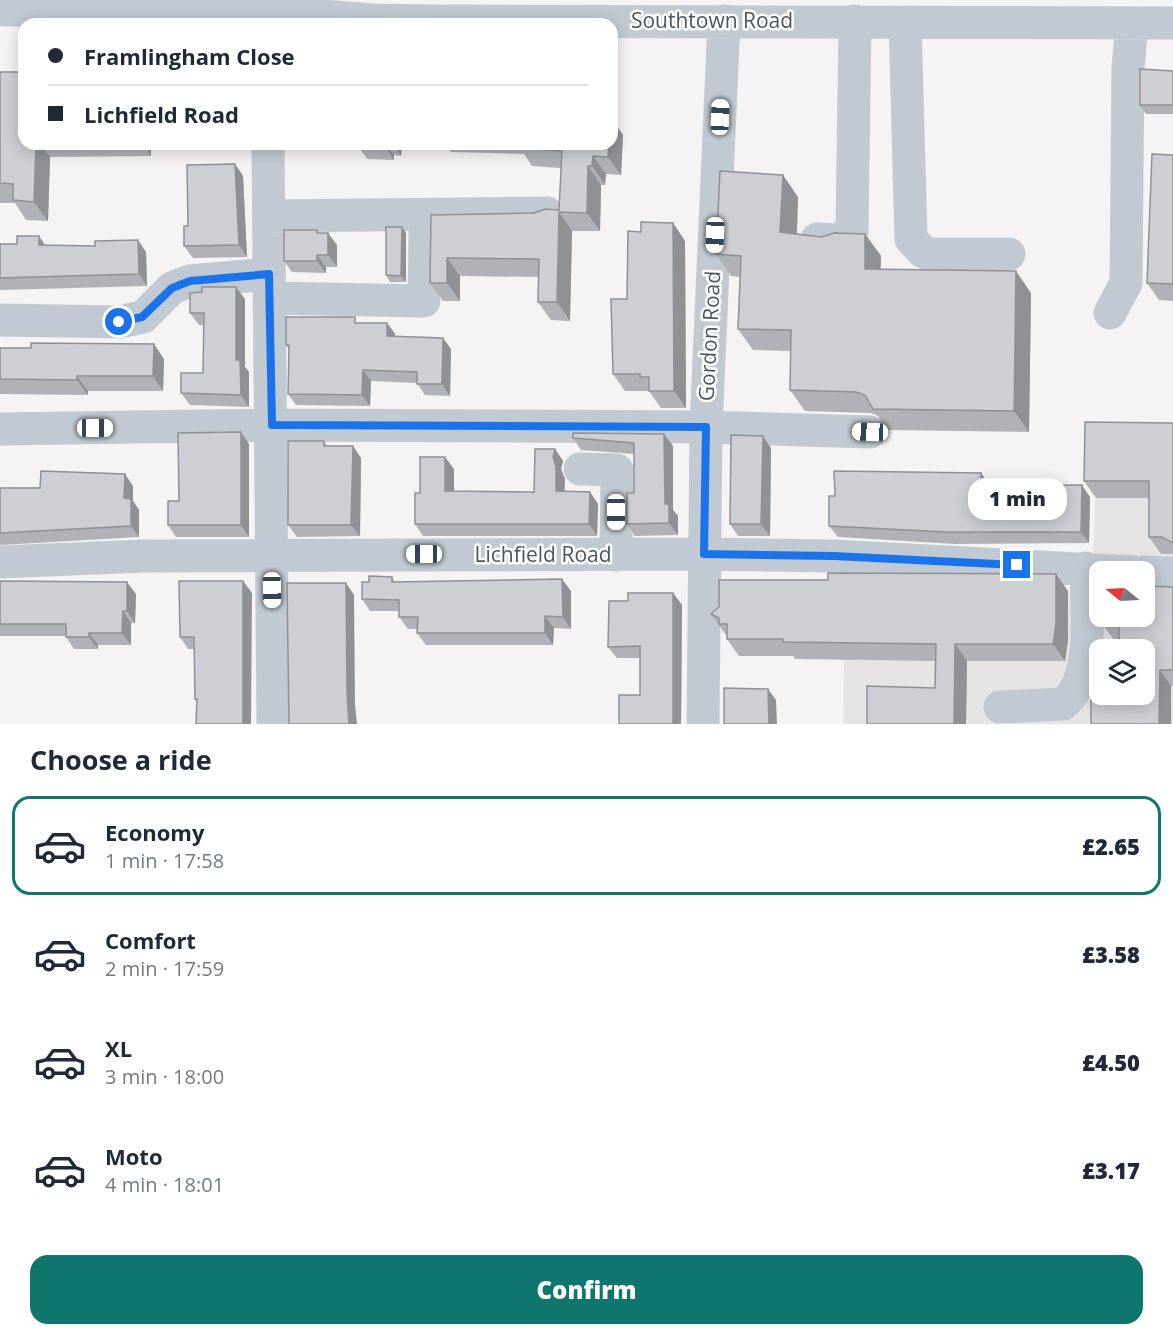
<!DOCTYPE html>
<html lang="en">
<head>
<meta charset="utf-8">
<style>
  :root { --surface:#fff; --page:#f6f6f7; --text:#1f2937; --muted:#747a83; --line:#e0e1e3; --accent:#0f766e }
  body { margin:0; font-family:"Open Sans",sans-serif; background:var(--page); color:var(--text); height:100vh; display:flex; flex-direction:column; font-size:22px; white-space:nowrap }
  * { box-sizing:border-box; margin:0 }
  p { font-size:20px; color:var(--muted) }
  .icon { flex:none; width:33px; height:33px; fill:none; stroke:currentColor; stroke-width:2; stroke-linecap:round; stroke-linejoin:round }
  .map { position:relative; height:724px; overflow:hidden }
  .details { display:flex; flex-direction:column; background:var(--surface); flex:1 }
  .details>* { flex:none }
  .banner { position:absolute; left:18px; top:18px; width:600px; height:132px; border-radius:18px; box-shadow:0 3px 15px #0003; display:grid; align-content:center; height:132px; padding:0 30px; background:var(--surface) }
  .needle { width:39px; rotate:288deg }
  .fabs { position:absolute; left:1089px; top:561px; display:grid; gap:12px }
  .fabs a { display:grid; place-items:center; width:66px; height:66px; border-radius:12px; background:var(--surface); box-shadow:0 3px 15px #0003; font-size:30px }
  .end { position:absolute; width:27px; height:27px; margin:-14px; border:8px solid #1a73e8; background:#fff; box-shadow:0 0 0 3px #fff }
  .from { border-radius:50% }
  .bubble { position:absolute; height:42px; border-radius:18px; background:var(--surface); box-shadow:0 3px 15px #0003; font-size:20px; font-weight:800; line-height:42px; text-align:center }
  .car { position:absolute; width:18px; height:36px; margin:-18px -9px; border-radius:8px; box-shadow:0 0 4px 2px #0007; background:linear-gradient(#fff 24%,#345 0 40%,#fff 0 76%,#345 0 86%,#fff 0) }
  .banner b { display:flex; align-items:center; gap:21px; height:57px; font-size:22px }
  .banner b+b { border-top:2px solid var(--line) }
  .banner i { width:15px; height:15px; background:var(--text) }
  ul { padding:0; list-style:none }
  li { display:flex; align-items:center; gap:18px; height:99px; margin:0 12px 9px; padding:0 18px; border:3px solid transparent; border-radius:18px }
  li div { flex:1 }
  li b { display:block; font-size:22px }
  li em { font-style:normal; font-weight:800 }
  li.current { border-color:var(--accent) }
  li>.icon { width:54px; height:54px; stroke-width:1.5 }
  h2 { padding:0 30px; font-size:27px; line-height:72px }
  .button { display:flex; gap:12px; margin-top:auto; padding:12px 30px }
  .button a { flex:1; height:69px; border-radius:18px; background:var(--accent); color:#fff; font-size:24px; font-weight:800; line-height:69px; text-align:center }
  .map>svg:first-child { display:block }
  .education { fill:#e6e4e5; fill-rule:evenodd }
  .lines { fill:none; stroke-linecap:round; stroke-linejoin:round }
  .minor { stroke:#c1cad2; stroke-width:33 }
  .wall { fill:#b0b2b7 }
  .shaded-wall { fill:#909195 }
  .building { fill:#cdcfd5; stroke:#909195; stroke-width:1.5 }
  .route { stroke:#1a73e8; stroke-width:8 }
  .labels { text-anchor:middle; stroke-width:5; stroke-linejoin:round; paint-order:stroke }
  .street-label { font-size:21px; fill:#4a5661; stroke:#fff }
</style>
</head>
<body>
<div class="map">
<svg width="1173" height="724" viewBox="0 0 1173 724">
  <rect width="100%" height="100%" fill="#f5f3f3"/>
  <!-- education -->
  <path class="education" d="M1097,440H1173V724H843L844,661L840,660V590L1092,591ZM1100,572H1144V616H1100ZM1100,650H1144V694H1100Z"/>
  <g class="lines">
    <!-- minor -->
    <path class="minor" d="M0,10L262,11L373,20L434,21L1173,23
      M905,22L911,239L923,252L931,254H1009
      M268,144L273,724
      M269,216L547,213
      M817,239L838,240L852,231L855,21
      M269,298L424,301L425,232
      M1110,313L1126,283L1128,68L1132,23
      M0,320L119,322L143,317L172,288L190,281L269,274
      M0,429L272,425L706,427L870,432
      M580,469L617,470L616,555
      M0,562L144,556L704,554L834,556L1133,572
      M1144,572L1173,573
      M1000,707L1063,704C1096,679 1086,606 1086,568
      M703,724L706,427L724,21"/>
  </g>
  <!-- wall -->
  <path class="wall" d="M1173,71V114H1146L1140,105Z
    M0,72L24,144H151V156L50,157L48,221L26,220L15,203H0Z
    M612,119L623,135L621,175L606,174L605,185H601L600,231H572L570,321L551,320L538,302L539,277L460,276V301H443L430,283L431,215L534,213L559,210L561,168L532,166L524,154L451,152L446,144H612Z
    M357,144H402L401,156L394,155V160L367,159Z
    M1173,155V301L1159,300L1147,283Z
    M235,164L243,176L247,257L193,258L184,246L188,226Z
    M798,197L797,234L822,237L865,234L881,256L880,269L1031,293L1029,432L888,430L878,416L871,413L805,411L790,390L791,351L753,350L738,329L740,277L731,276L716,254Z
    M673,223L685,241L686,408H661L649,391H625L613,374L627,299L641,232Z
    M402,227L406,233V282H390L386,275Z
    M319,233L337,245V267H326V273L292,272L284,261Z
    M0,244L45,245L146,252L147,286L1,290L0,289Z
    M245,299V367L249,372V407L190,405L181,393L203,373L204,325H199L190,313Z
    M359,323H387L395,334V336L451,349L450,396L425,395L417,383L371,381L370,406L296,405L288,394L289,350L286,345Z
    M0,348L164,359L163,391H88V395L0,394Z
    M1173,423V554H1161L1149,537V498H1096L1084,481Z
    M664,434L673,446V510L678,516V535L635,536L627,524L634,493V454L581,450L573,438Z
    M763,436L771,448L770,536H738L730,524Z
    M324,441L327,446L361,458L360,536L297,537L288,525Z
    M249,444V537H176L168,525L179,501Z
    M555,449L563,461L561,469L565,479L564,491L590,492L598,504L597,536H423L415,524L420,493L454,469V491L534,492Z
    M133,486V501L139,510V537L0,545V488Z
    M990,486L1090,497L1089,543L955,544L838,537L829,526Z
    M392,577L395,582L571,591V629L554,628L553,645H426L417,633L418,629H408L399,617V611H370L362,599L369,582Z
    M0,581L136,594L135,623H131V645H98V649H74L66,637V636H0Z
    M243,581L252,593L197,702L195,699L194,649H188L180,637Z
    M1173,587V686L1144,694L1119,641H1115L1103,625Z
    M1068,591V640L1065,661H967L966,724H867L935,688L936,661L795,659L793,656H739L727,639V636L723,631L711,614Z
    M673,593L682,605L681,724H619L640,695V658H617L608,647L628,601Z"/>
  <!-- shaded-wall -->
  <path class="shaded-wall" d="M612,119L623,135L621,175L608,157L609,144H612Z
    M36,144H40L50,157L48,221L34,202Z
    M143,144H151V156Z
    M383,144H386L394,155V160Z
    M393,144H402L401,156Z
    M593,156L606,174L605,185L592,166Z
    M235,164L243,176L247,257L239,245Z
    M588,166L601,185L600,231L587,213Z
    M783,175L798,197L796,254L780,232Z
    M559,212L572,231L570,321L557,302Z
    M673,223L685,241L686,408L674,391Z
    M402,227L406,233V282L401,276Z
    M328,233L337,245V267L328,255Z
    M865,234L881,256L880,290L865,269Z
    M39,236L47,248L39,245Z
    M138,240L146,252L147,286L139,274Z
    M317,255L326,267V273L317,261Z
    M447,258L460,276V301L447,283Z
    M1016,271L1031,293L1029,432L1014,411Z
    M236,287L245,299V367L249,372V407L241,395L236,360Z
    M387,323L395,334V347L387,336Z
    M443,338L451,349L450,396L442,384Z
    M154,344L164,359L163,391L153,376Z
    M363,370L371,381L370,406L362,395Z
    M77,376L88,391V395L77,380Z
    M241,432L249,444V537L241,525Z
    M664,434L673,446V510L678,516V535L669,523L665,504Z
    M763,436L771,448L770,536L761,524Z
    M353,446L361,458L360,536L351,525Z
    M555,449L563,461L561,469L565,479L564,503L556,491L553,457Z
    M445,457L454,469V502L445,491Z
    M981,473L990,485L981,486Z
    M125,474L133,486V501L139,510V537L131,526L124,498Z
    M1082,485L1090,497L1089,543L1081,532Z
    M590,492L598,504L597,536L589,524Z
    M1056,574L1068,591V640L1065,661L1053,644Z
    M562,579L571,591V629L563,617Z
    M243,581L252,593L251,724H243Z
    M127,582L136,594L135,623L127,611Z
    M346,583L354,595L355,704L357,724H349L347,693Z
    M673,593L682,605L681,724H673Z
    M123,611L131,623V645L122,633Z
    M545,616L554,628L553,645L545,633Z
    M89,633L98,645V649L89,637Z
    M955,644L967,661L966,724H954Z
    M1160,670L1171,686V724H1159Z
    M768,689L776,700L777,724H769Z"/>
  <!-- building -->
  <path class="building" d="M1140,69L1173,71V105H1140Z
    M0,72H24V144H36L34,202L13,200V184L0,183Z
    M520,144H609L608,157L593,156L592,166H588L587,213L559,212L557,302H538L539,259L447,258V283H430L431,215L534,213L545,209L559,210L562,151L519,148Z
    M1152,154L1173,155V284L1147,283Z
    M235,164L239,245L184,246V226H188L187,165Z
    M720,171L783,175L780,232L822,237L834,233L865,234V269L1016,271L1014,411L873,409L865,395L856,392L790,390L791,330L738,329L741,256L716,254Z
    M641,222L673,223L674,391H649V377H640V374H613L611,299H627L628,231L641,232Z
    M386,227H402L401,276L386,275Z
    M284,230H317V233H328V255H317V261H284Z
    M17,236H39V245L95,246V241L138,240L139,274L0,278V244H17Z
    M202,287H236V360H240L241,395L181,393V373H203L204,313H190V293L202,292Z
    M286,317H355V323H387V336L443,338L442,384H417V372L363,370L362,395L288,394L289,345H286Z
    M31,343L154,344L153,376H77V380L0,379V348H31Z
    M1085,422L1173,423V543L1162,537H1149V481H1084Z
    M241,432V525H168V501H179L178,433Z
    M573,433L664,434L665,504H669V523L627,524V493H634V443L573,438Z
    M731,435L763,436L761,524H730Z
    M288,441H324V446H353L351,525H288Z
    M535,449H555L553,457L556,467V491L590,492L589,524H415V493H420V457H445V491L534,492Z
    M41,471L125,474L124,498L131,499V526L0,533V488H40Z
    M834,471L981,473V486L1082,485L1081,532H946L829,526V496H835Z
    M828,573L1056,574V623L1053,644H955L954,724H867V686L935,688L936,644L783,642V639H727V624H719V618L711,614L719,607V580H828Z
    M369,576L392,577V582L562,579L563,617L545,616V633H417L418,617H399V600L362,599V582H369Z
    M0,581L127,582V611H123L122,633H89V637H66V624H0Z
    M179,581H243V724H196L197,699H195L194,637H180Z
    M287,583H346L347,693L349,724H289Z
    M1144,586L1173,587V670H1160L1159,724H1091V663H1100V694H1144V650H1119V625H1103V616H1144Z
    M628,593H673V724H619V695H640V646L608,647L609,601H628Z
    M724,688L768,689L769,724H724Z"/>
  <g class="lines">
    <!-- route -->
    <path class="route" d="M119,322L142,317L172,288L190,281L269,274L272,425L706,427L704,554L834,556L1017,565"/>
  </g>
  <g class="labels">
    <!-- street labels -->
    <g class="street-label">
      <text x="712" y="28">Southtown Road</text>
      <text transform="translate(710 336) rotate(-87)" y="7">Gordon Road</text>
      <text x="543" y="562">Lichfield Road</text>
    </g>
  </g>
</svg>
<div class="fabs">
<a><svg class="needle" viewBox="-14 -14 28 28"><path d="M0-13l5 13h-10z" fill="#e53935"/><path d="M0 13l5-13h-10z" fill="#747a83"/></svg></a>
<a><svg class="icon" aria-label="layers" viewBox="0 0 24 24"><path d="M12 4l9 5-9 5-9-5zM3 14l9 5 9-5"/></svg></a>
</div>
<i class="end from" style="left:119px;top:322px"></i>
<i class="end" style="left:1017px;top:565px"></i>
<div class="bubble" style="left:968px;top:478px;width:99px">1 min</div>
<i class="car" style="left:720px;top:117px;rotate:2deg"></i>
<i class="car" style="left:715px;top:235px;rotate:182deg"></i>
<i class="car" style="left:95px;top:428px;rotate:90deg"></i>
<i class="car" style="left:870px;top:432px;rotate:272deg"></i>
<i class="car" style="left:616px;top:512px;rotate:180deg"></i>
<i class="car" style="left:424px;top:554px;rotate:270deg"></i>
<i class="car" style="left:272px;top:590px;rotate:179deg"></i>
<div class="banner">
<b><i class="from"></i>Framlingham Close</b>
<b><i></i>Lichfield Road</b>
</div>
</div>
<section class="details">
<h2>Choose a ride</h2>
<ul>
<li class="current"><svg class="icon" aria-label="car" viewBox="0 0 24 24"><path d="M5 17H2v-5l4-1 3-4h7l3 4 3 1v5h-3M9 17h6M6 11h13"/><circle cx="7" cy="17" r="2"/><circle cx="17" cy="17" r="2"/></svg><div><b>Economy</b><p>1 min · 17:58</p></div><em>£2.65</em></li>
<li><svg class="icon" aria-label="car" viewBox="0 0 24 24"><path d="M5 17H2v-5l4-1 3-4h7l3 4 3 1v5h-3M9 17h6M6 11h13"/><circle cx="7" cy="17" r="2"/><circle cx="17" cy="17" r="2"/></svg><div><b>Comfort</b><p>2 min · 17:59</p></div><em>£3.58</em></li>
<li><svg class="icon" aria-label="car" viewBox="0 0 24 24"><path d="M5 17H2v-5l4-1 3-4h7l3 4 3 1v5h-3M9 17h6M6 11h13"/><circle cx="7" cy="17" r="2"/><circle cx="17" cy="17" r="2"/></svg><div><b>XL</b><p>3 min · 18:00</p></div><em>£4.50</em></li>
<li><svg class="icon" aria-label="car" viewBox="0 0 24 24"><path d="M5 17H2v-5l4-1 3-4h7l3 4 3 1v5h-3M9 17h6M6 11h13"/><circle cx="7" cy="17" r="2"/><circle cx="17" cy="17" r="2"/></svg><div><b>Moto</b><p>4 min · 18:01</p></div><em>£3.17</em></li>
</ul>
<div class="button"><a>Confirm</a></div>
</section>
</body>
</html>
